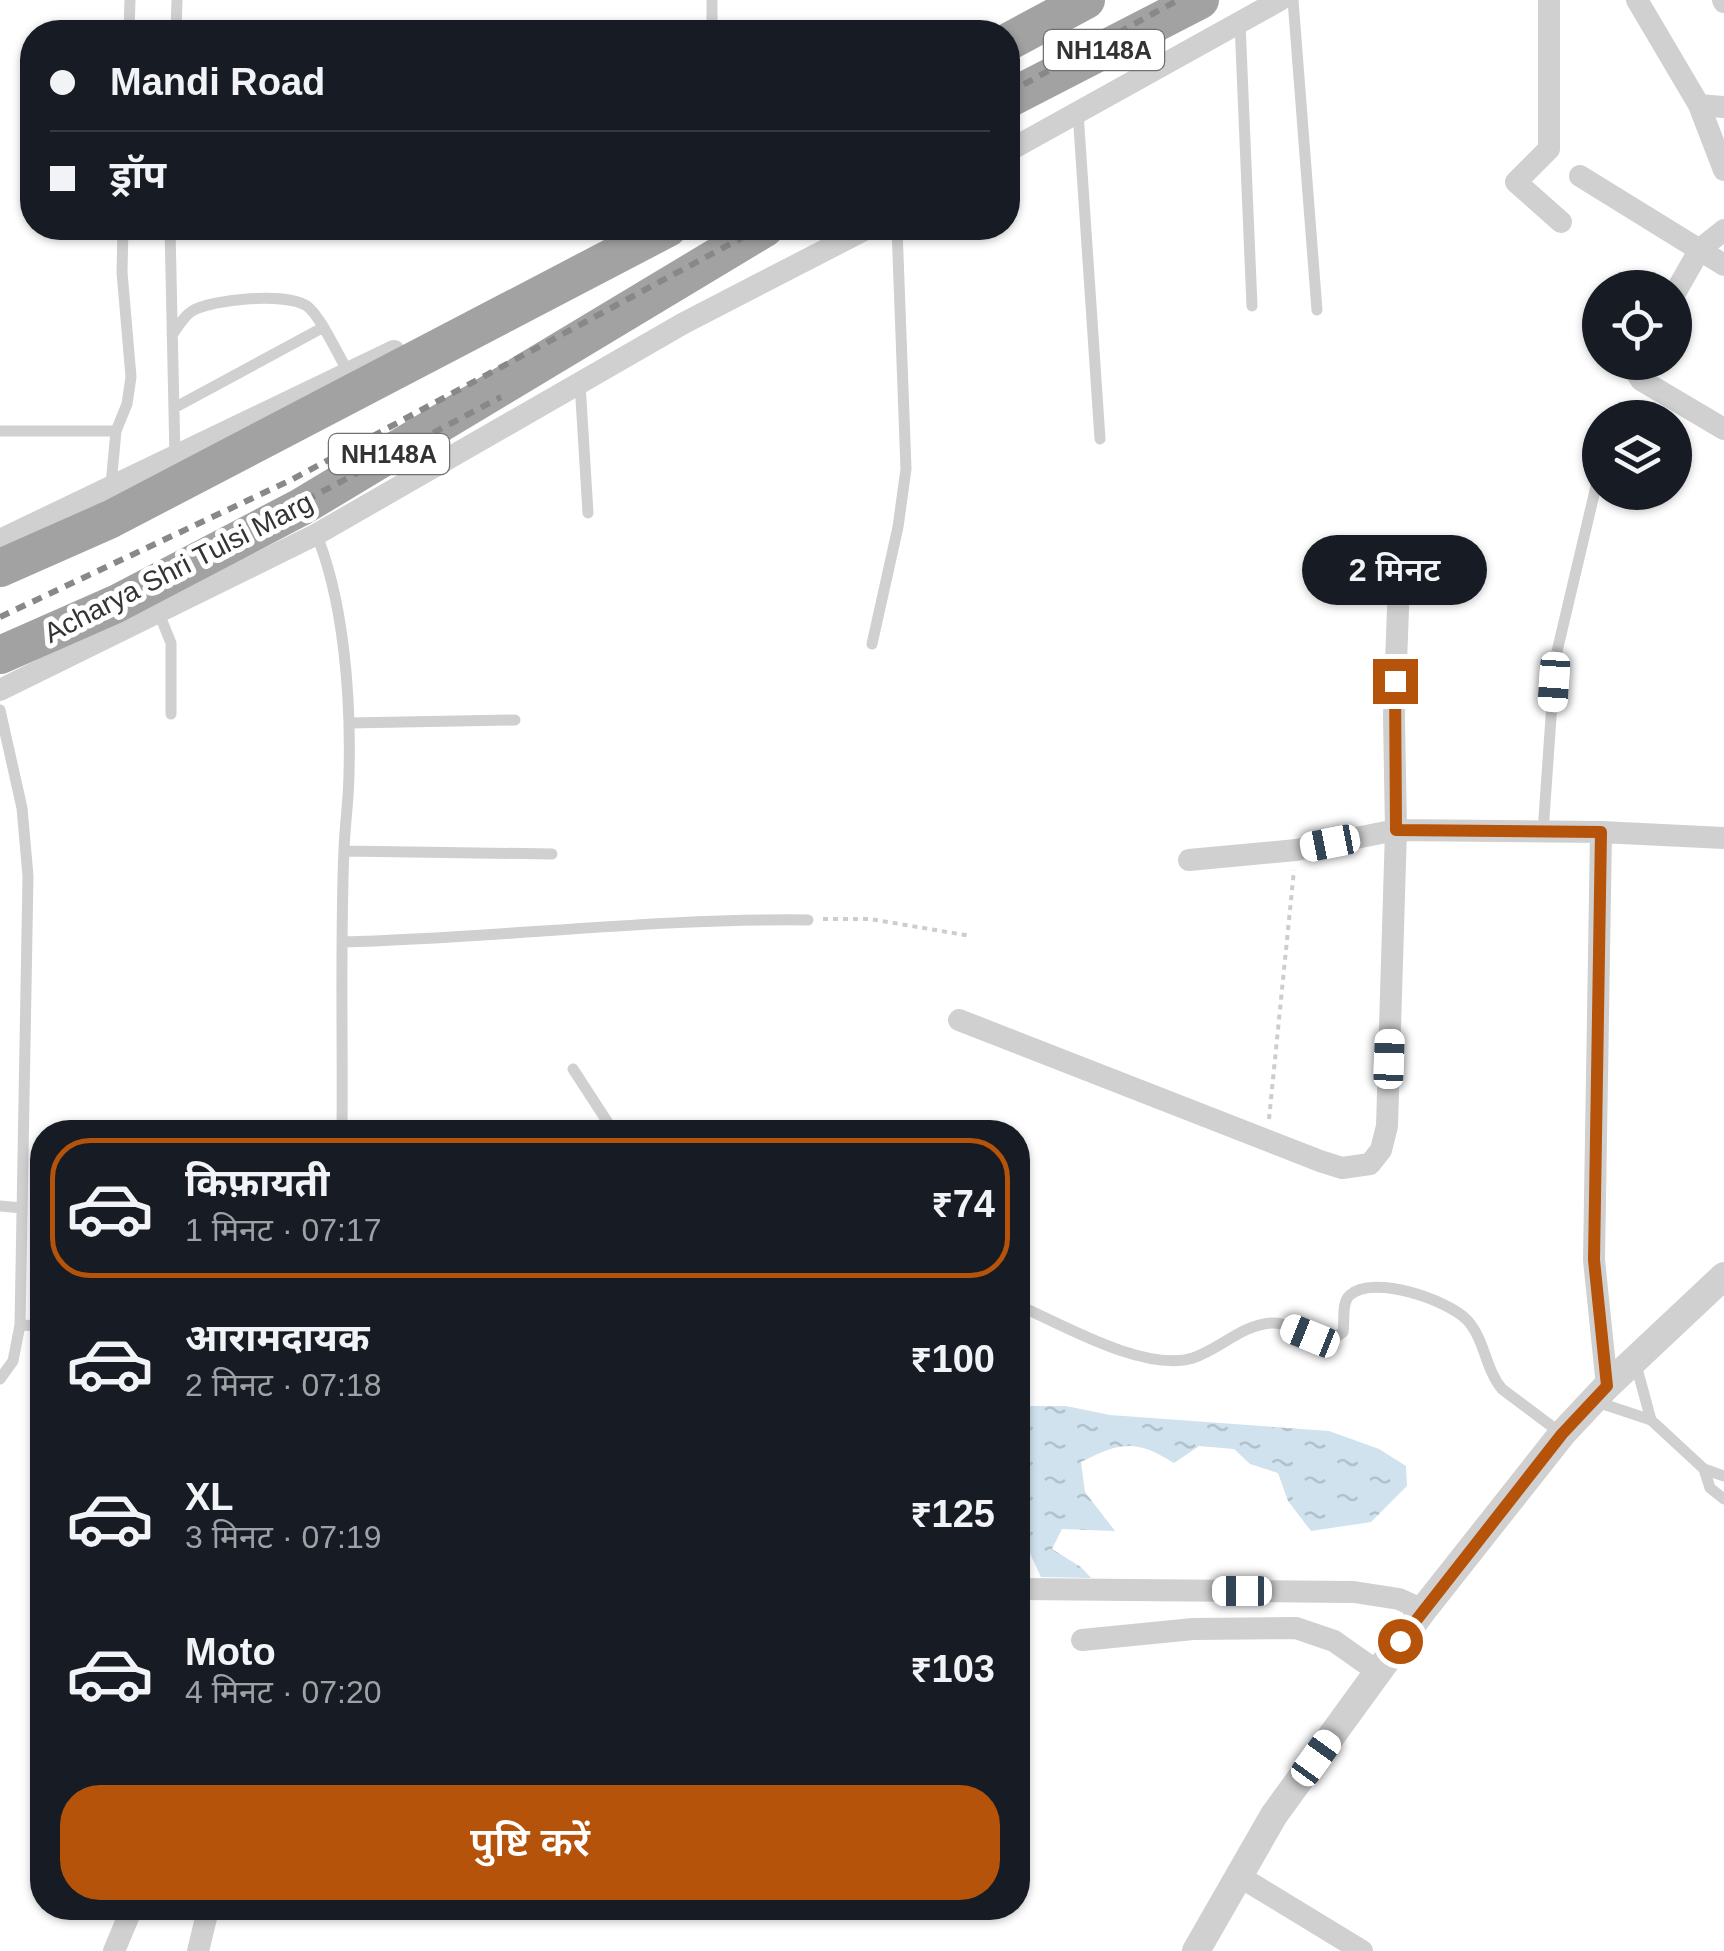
<!DOCTYPE html>
<html lang="hi">
<head>
<meta charset="utf-8">
<style>
  :root { --surface:#171b24; --page:#242831; --text:#f1f3f6; --muted:#9ea1a6; --line:#363941; --accent:#b45309 }
  body { margin:0; font-family:Helvetica,"Noto Sans Devanagari",sans-serif; background:var(--page); color:var(--text); height:100vh; display:flex; flex-direction:column; font-size:38px; white-space:nowrap }
  * { box-sizing:border-box; margin:0 }
  p { font-size:32px; color:var(--muted) }
  .icon { flex:none; width:55px; height:55px; fill:none; stroke:currentColor; stroke-width:2; stroke-linecap:round; stroke-linejoin:round }
  .map { position:relative; flex:1; overflow:hidden }
  .drawer { position:absolute; left:30px; top:1120px; width:1000px; height:800px; display:flex; flex-direction:column; background:var(--surface); border-radius:40px; box-shadow:0 2px 8px #0004 }
  .drawer>* { flex:none }
  .banner { position:absolute; left:20px; top:20px; width:1000px; height:220px; border-radius:40px; box-shadow:0 2px 8px #0004; display:grid; align-content:center; height:220px; padding:0 30px; background:var(--surface) }
  .fabs { position:absolute; left:1582px; top:270px; display:grid; gap:20px }
  .fabs a { display:grid; place-items:center; width:110px; height:110px; border-radius:50%; background:var(--surface); box-shadow:0 2px 8px #0004; font-size:50px }
  .end { position:absolute; width:45px; height:45px; margin:-22px; border:12px solid #b45309; background:#fff; box-shadow:0 0 0 5px #fff }
  .from { border-radius:50% }
  .bubble { position:absolute; height:70px; border-radius:35px; background:var(--surface); box-shadow:0 2px 8px #0004; font-size:32px; font-weight:600; line-height:70px; text-align:center }
  .car { position:absolute; width:30px; height:60px; margin:-30px -15px; border-radius:12px; box-shadow:0 0 8px 2px #0007; background:linear-gradient(#fff 24%,#345 0 40%,#fff 0 76%,#345 0 86%,#fff 0) }
  .banner b { display:flex; align-items:center; gap:35px; height:95px; font-size:38px }
  .banner b+b { border-top:2px solid var(--line) }
  .banner i { width:25px; height:25px; background:var(--text) }
  ul { padding:18px 0 0; list-style:none }
  li { display:flex; align-items:center; gap:30px; height:140px; margin:0 20px 15px; padding:0 10px; border:5px solid transparent; border-radius:40px }
  li div { flex:1 }
  li b { display:block; font-size:38px }
  li em { font-style:normal; font-weight:600 }
  li.current { border-color:var(--accent) }
  li>.icon { width:90px; height:90px; stroke-width:1.5 }
  .button { display:flex; gap:20px; margin-top:auto; padding:20px 30px }
  .button a { flex:1; height:115px; border-radius:40px; background:var(--accent); color:#fff; font-size:40px; font-weight:600; line-height:115px; text-align:center }
  .map>svg:first-child { display:block }
  .water { fill:url(#water-ripples) }
  .lines { fill:none; stroke-linecap:round; stroke-linejoin:round }
  .path { stroke:#cdcdcd; stroke-width:4; stroke-dasharray:5 5; stroke-linecap:butt }
  .service { stroke:#d0d0d0; stroke-width:11 }
  .minor { stroke:#d0d0d0; stroke-width:22 }
  .tertiary { stroke:#d0d0d0; stroke-width:28 }
  .trunk { stroke:#a2a2a2; stroke-width:38 }
  .rail { stroke:#888; stroke-width:6; stroke-dasharray:10 8; stroke-linecap:butt }
  .route { stroke:#b45309; stroke-width:12 }
  .labels { text-anchor:middle; stroke-width:10; stroke-linejoin:round; paint-order:stroke }
  .shield { fill:#fff; stroke:#707070; stroke-width:2.5 }
  .shield-label { font-size:25px; font-weight:bold; fill:#333 }
  .street-label { font-size:28px; fill:#333; stroke:#fff }
</style>
</head>
<body>
<div class="map">
<svg width="1724" height="1951" viewBox="0 0 1724 1951">
  <defs>
    <pattern id="water-ripples" width="26" height="14" patternUnits="userSpaceOnUse" patternTransform="scale(2.5)"><rect width="26" height="14" fill="#cfe2ee"/><path d="M2 4q2-2 4 0t4 0M15 11q2-2 4 0t4 0" fill="none" stroke="#b2c2cd"/></pattern>
  </defs>
  <rect width="100%" height="100%" fill="#fff"/>
  <!-- water -->
  <path class="water" d="M1030,1406H1066L1110,1415L1329,1431L1379,1449L1406,1466L1407,1486L1371,1522L1311,1531L1288,1501L1278,1473L1250,1464L1234,1449L1199,1446L1174,1463C1136,1439 1120,1442 1081,1462L1085,1492L1115,1531L1062,1529L1052,1549L1081,1567L1091,1578L1041,1577L1026,1545L1018,1547V1413Z"/>
  <g class="lines">
    <!-- path -->
    <path class="path" d="M823,919H870L971,936
      M1269,1119L1294,870"/>
    <!-- service -->
    <path class="service" d="M1293,0L1317,310
      M1240,23L1252,306
      M129,32L130,0
      M176,32L177,0
      M712,32V0
      M1078,112L1100,439
      M170,228L175,458
      M610,246L611,228
      M172,335C178,327 183,317 192,311C213,299 286,292 307,306C322,318 338,356 349,373
      M580,383L588,513
      M174,408L322,328
      M0,431H116
      M111,485L116,431L127,404L131,377L122,272L123,228
      M315,531C344,599 351,698 349,772C349,798 345,823 344,849C340,943 343,1038 342,1132
      M158,611L171,643V714
      M872,644L898,527L906,469L897,228
      M0,710L22,808L28,876L20,1325L13,1361L0,1379
      M349,723L515,720
      M1543,832L1555,660L1597,482
      M344,851L552,854
      M343,942C498,938 653,918 808,920
      M573,1069L614,1132
      M0,1206L22,1208
      M1018,1305C1061,1324 1145,1373 1193,1358C1220,1349 1242,1325 1271,1323C1296,1321 1320,1352 1343,1332C1345,1322 1341,1302 1350,1295C1373,1274 1448,1300 1467,1320C1485,1339 1485,1369 1502,1389L1562,1434
      M20,1325L42,1326
      M1635,1361L1651,1420
      M1597,1402L1651,1420L1704,1469L1724,1476
      M1704,1469L1710,1488L1724,1499"/>
    <!-- minor -->
    <path class="minor" d="M1549,0V149L1516,182L1561,222
      M1637,0L1699,105L1724,170
      M1723,0L1724,2
      M1699,105L1724,107
      M1008,151L1280,0
      M1580,176L1724,265
      M1675,293L1700,249L1724,230
      M1637,362V374L1641,380L1724,429
      M0,540L394,351
      M0,690L317,534L684,323L868,228
      M1601,832L1594,1260L1607,1386
      M1189,860L1296,850L1396,830L1601,832L1724,838
      M959,1020L1320,1161L1342,1168L1370,1164L1381,1150L1387,1126L1396,830L1394,717L1399,582
      M1018,1589L1354,1592L1399,1599L1423,1610
      M1082,1640L1193,1629L1296,1628L1334,1641L1378,1672
      M1239,1876L1362,1951
      M114,1951L132,1908
      M198,1951L207,1914"/>
    <!-- tertiary -->
    <path class="tertiary" d="M1196,1951L1274,1815L1423,1610L1562,1434L1607,1386L1724,1276"/>
    <!-- trunk -->
    <path class="trunk" d="M1008,42L1086,0
      M1008,99L1200,0
      M0,568L111,519L668,228
      M0,655L116,604L301,507L765,228"/>
    <!-- rail -->
    <path class="rail" d="M1008,93L1178,0
      M274,517L501,397
      M0,617L291,480L760,228"/>
  </g>
  <g class="lines">
    <!-- route -->
    <path class="route" d="M1395,681L1396,830L1601,832L1594,1260L1607,1386L1562,1434L1400,1641"/>
  </g>
  <g class="labels">
    <!-- shield labels -->
    <g class="shield">
      <rect x="1044" y="30" width="120" height="40" rx="8"/>
      <rect x="329" y="434" width="120" height="40" rx="8"/>
    </g>
    <g class="shield-label">
      <text x="1104" y="59">NH148A</text>
      <text x="389" y="463">NH148A</text>
    </g>
    <!-- street labels -->
    <g class="street-label">
      <text transform="translate(178 567) rotate(-27)" y="10">Acharya Shri Tulsi Marg</text>
    </g>
  </g>
</svg>
<div class="fabs">
<a><svg class="icon" aria-label="locate" viewBox="0 0 24 24"><circle cx="12" cy="12" r="6"/><path d="M12 2v4M12 18v4M2 12h4M18 12h4"/></svg></a>
<a><svg class="icon" aria-label="layers" viewBox="0 0 24 24"><path d="M12 4l9 5-9 5-9-5zM3 14l9 5 9-5"/></svg></a>
</div>
<i class="end from" style="left:1400px;top:1641px"></i>
<i class="end" style="left:1395px;top:681px"></i>
<div class="bubble" style="left:1302px;top:535px;width:185px">2 मिनट</div>
<i class="car" style="left:1554px;top:682px;rotate:184deg"></i>
<i class="car" style="left:1330px;top:843px;rotate:259deg"></i>
<i class="car" style="left:1389px;top:1059px;rotate:2deg"></i>
<i class="car" style="left:1310px;top:1336px;rotate:292deg"></i>
<i class="car" style="left:1242px;top:1591px;rotate:270deg"></i>
<i class="car" style="left:1316px;top:1758px;rotate:36deg"></i>
<div class="banner">
<b><i class="from"></i>Mandi Road</b>
<b><i></i>ड्रॉप</b>
</div>
<section class="drawer">
<ul>
<li class="current"><svg class="icon" aria-label="car" viewBox="0 0 24 24"><path d="M5 17H2v-5l4-1 3-4h7l3 4 3 1v5h-3M9 17h6M6 11h13"/><circle cx="7" cy="17" r="2"/><circle cx="17" cy="17" r="2"/></svg><div><b>किफ़ायती</b><p>1 मिनट · 07:17</p></div><em>₹74</em></li>
<li><svg class="icon" aria-label="car" viewBox="0 0 24 24"><path d="M5 17H2v-5l4-1 3-4h7l3 4 3 1v5h-3M9 17h6M6 11h13"/><circle cx="7" cy="17" r="2"/><circle cx="17" cy="17" r="2"/></svg><div><b>आरामदायक</b><p>2 मिनट · 07:18</p></div><em>₹100</em></li>
<li><svg class="icon" aria-label="car" viewBox="0 0 24 24"><path d="M5 17H2v-5l4-1 3-4h7l3 4 3 1v5h-3M9 17h6M6 11h13"/><circle cx="7" cy="17" r="2"/><circle cx="17" cy="17" r="2"/></svg><div><b>XL</b><p>3 मिनट · 07:19</p></div><em>₹125</em></li>
<li><svg class="icon" aria-label="car" viewBox="0 0 24 24"><path d="M5 17H2v-5l4-1 3-4h7l3 4 3 1v5h-3M9 17h6M6 11h13"/><circle cx="7" cy="17" r="2"/><circle cx="17" cy="17" r="2"/></svg><div><b>Moto</b><p>4 मिनट · 07:20</p></div><em>₹103</em></li>
</ul>
<div class="button"><a>पुष्टि करें</a></div>
</section>
</div>
</body>
</html>
